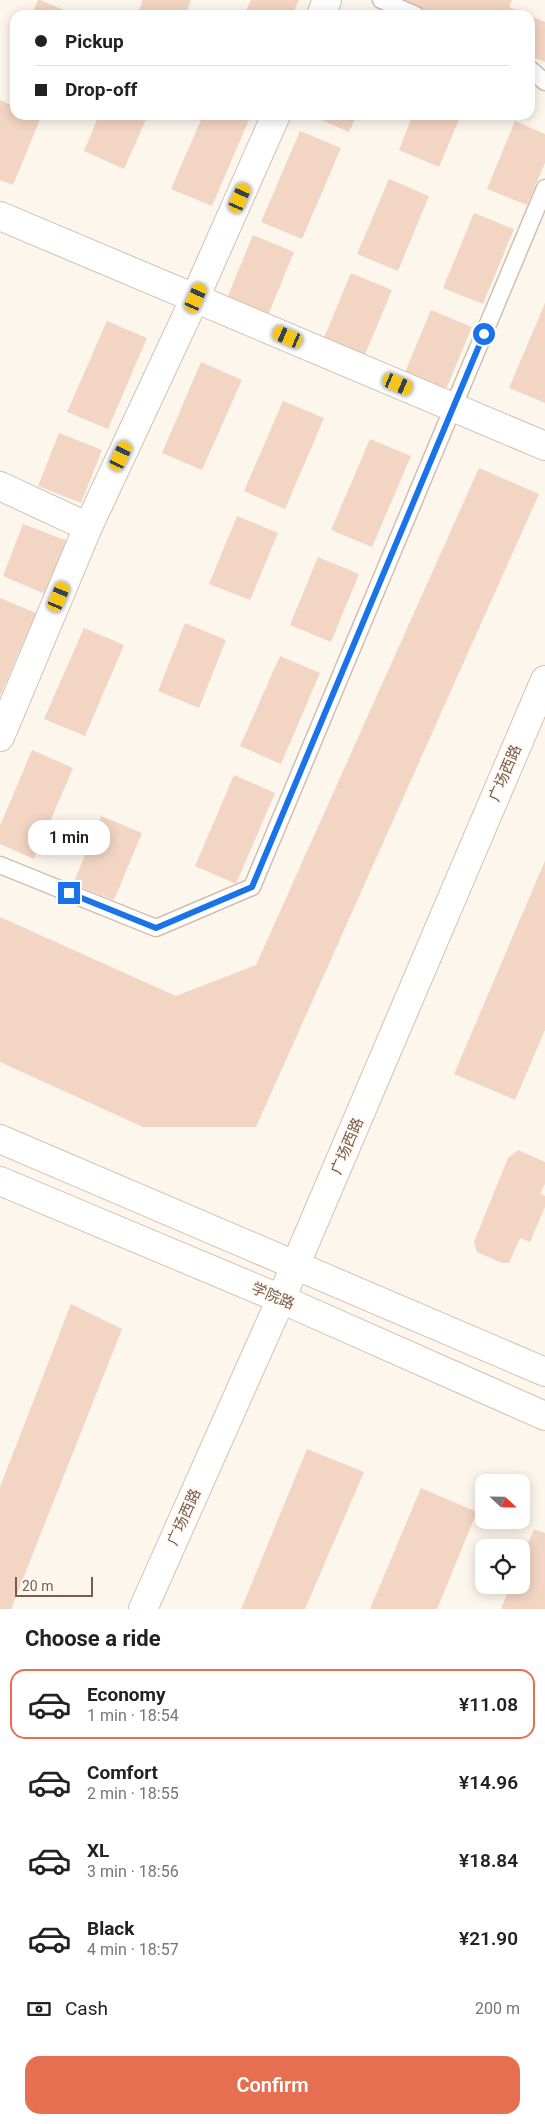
<!DOCTYPE html>
<html lang="en">
<head>
<meta charset="utf-8">
<style>
  :root { --surface:#fff; --page:#f2f2f2; --text:#222; --muted:#767676; --line:#e0e0e0; --accent:#e76f51 }
  body { margin:0; font-family:Roboto,"Noto Sans SC",sans-serif; background:var(--page); color:var(--text); height:100vh; display:flex; flex-direction:column; font-size:19px; white-space:nowrap }
  * { box-sizing:border-box; margin:0 }
  p { font-size:16px; color:var(--muted) }
  .icon { flex:none; width:28px; height:28px; fill:none; stroke:currentColor; stroke-width:2; stroke-linecap:round; stroke-linejoin:round }
  .map { position:relative; height:1609px; overflow:hidden }
  .panel { display:flex; flex-direction:column; background:var(--surface); flex:1 }
  .panel>* { flex:none }
  .banner { position:absolute; left:10px; top:10px; width:525px; height:110px; border-radius:15px; box-shadow:0 2px 12px #0003; display:grid; align-content:center; height:110px; padding:0 25px; background:var(--surface) }
  .needle { width:32px; rotate:112deg }
  .fabs { position:absolute; left:475px; top:1474px; display:grid; gap:10px }
  .fabs a { display:grid; place-items:center; width:55px; height:55px; border-radius:10px; background:var(--surface); box-shadow:0 2px 12px #0003; font-size:25px }
  .scale { position:absolute; left:15px; bottom:12px; width:78px; box-sizing:border-box; padding-left:5px; border:2px solid #7a5c4d; border-top:0; font-size:14px; line-height:18px; white-space:nowrap; color:#7a5c4d; -webkit-text-stroke:4px #fffaf3; paint-order:stroke }
  .end { position:absolute; width:22px; height:22px; margin:-11px; border:6px solid #1a73e8; background:#fff; box-shadow:0 0 0 2px #fff }
  .from { border-radius:50% }
  .bubble { position:absolute; height:35px; border-radius:15px; background:var(--surface); box-shadow:0 2px 12px #0003; font-size:16px; font-weight:600; line-height:35px; text-align:center }
  .car { position:absolute; width:15px; height:30px; margin:-15px -8px; border-radius:6px; box-shadow:0 0 4px 1px #0007; background:linear-gradient(#f5c518 24%,#345 0 40%,#f5c518 0 76%,#345 0 86%,#f5c518 0) }
  .banner b { display:flex; align-items:center; gap:18px; height:48px; font-size:19px }
  .banner b+b { border-top:1px solid var(--line) }
  .banner i { width:12px; height:12px; background:var(--text) }
  ul { padding:0; list-style:none }
  li { display:flex; align-items:center; gap:15px; height:70px; margin:0 10px 8px; padding:0 15px; border:2px solid transparent; border-radius:15px }
  li div { flex:1 }
  li b { display:block; font-size:19px }
  li em { font-style:normal; font-weight:600 }
  li.current { border-color:var(--accent) }
  li>.icon { width:45px; height:45px; stroke-width:1.5 }
  h2 { padding:0 25px; font-size:22px; line-height:60px }
  .pay { display:flex; align-items:center; gap:12px; height:55px; padding:0 25px; font-size:19px }
  .pay p { margin-inline-start:auto }
  .primary-button { display:flex; gap:10px; margin-top:auto; padding:10px 25px }
  .primary-button a { flex:1; height:58px; border-radius:15px; background:var(--accent); color:#fff; font-size:20px; font-weight:600; line-height:58px; text-align:center }
  .map>svg:first-child { display:block }
  .building { fill:#f3d5c3 }
  .lines { fill:none; stroke-linecap:round; stroke-linejoin:round }
  .service-casing { stroke:#d1beb0; stroke-width:19 }
  .minor-casing { stroke:#d1beb0; stroke-width:30 }
  .secondary-casing { stroke:#d6c0b0; stroke-width:30 }
  .service { stroke:#fff; stroke-width:16 }
  .minor { stroke:#fff; stroke-width:28 }
  .secondary { stroke:#fff; stroke-width:28 }
  .route { stroke:#1a73e8; stroke-width:6 }
  .labels { text-anchor:middle; stroke-width:4.5; stroke-linejoin:round; paint-order:stroke }
  .street-label { font-size:15px; fill:#7a5c4d; stroke:#fffaf3 }
</style>
</head>
<body>
<div class="map">
<svg width="545" height="1609" viewBox="0 0 545 1609">
  <rect width="100%" height="100%" fill="#fdf6ec"/>
  <!-- building -->
  <path class="building" d="M38,0H40L76,15H32Z
    M143,0H191L185,15H137Z
    M251,0H299L292,15H244Z
    M400,0H512L509,7L528,15H435Z
    M530,16L545,22V62L530,56Z
    M15,55V69L10,67Z
    M0,100L15,107V115H35L41,117L13,185L0,180Z
    M99,115H148L124,169L84,151Z
    M203,115H251L212,206L171,189Z
    M310,115H357L349,132Z
    M413,115H461L439,167L399,150Z
    M515,121L545,134V163L527,205L487,189Z
    M300,131L341,148L302,239L261,222Z
    M389,179L429,196L398,271L357,254Z
    M474,213L514,229L483,304L443,288Z
    M253,235L294,252L266,320L225,303Z
    M351,273L392,290L364,357L323,340Z
    M545,303V403L509,388Z
    M431,310L472,327L444,394L403,377Z
    M107,321L147,338L108,429L67,412Z
    M201,362L242,380L202,470L162,453Z
    M283,401L324,418L285,509L244,491Z
    M59,433L102,450L81,503L38,486Z
    M370,439L411,456L372,547L331,530Z
    M479,468L539,494L256,1127H143L0,1062V917L176,996L256,965Z
    M237,516L278,533L250,600L209,584Z
    M23,524L67,541L45,594L3,576Z
    M318,557L359,574L331,642L290,625Z
    M0,598L36,613L0,696Z
    M185,623L226,640L199,708L158,691Z
    M84,628L124,645L85,736L44,719Z
    M280,656L320,673L281,764L240,746Z
    M32,750L73,768L34,859L0,844V826Z
    M234,775L275,793L236,884L195,866Z
    M101,816L142,833L114,900L73,884Z
    M545,861V1030L515,1100L454,1074Z
    M518,1150L545,1162V1184L540,1194L545,1196V1207L530,1242L520,1238L509,1263H502L477,1252L474,1242L508,1158Z
    M71,1304L122,1329L11,1609H0V1487Z
    M307,1449L364,1472L305,1609H241Z
    M421,1488L477,1512L437,1609H370Z
    M534,1529L545,1533V1609H501L511,1585H521V1561Z"/>
  <g class="lines">
    <!-- service casing -->
    <g class="service-casing">
      <path id="service" d="M381,0L416,15
        M530,69L545,82
        M0,865L156,928L252,887L545,188"/>
    </g>
    <!-- minor casing -->
    <g class="minor-casing">
      <path id="minor" d="M321,15L327,0
        M0,216L545,446
        M0,486L88,527
        M0,737L88,527L195,298L276,115"/>
    </g>
    <!-- secondary casing -->
    <g class="secondary-casing">
      <path id="secondary" d="M0,1139L545,1372
        M0,1181L281,1299L545,1416
        M143,1609L281,1299L545,680"/>
    </g>
    <!-- service -->
    <use href="#service" class="service"/>
    <!-- minor -->
    <use href="#minor" class="minor"/>
    <!-- secondary -->
    <use href="#secondary" class="secondary"/>
  </g>
  <g class="lines">
    <!-- route -->
    <path class="route" d="M69,893L156,928L252,887L484,334"/>
  </g>
  <g class="labels">
    <!-- street labels -->
    <g class="street-label">
      <text transform="translate(505 773) rotate(-67)" y="5">广场西路</text>
      <text transform="translate(347 1146) rotate(-67)" y="5">广场西路</text>
      <text transform="translate(273 1296) rotate(23)" y="5">学院路</text>
      <text transform="translate(184 1517) rotate(-66)" y="5">广场西路</text>
    </g>
  </g>
</svg>
<div class="fabs">
<a><svg class="needle" viewBox="-14 -14 28 28"><path d="M0-13l5 13h-10z" fill="#e53935"/><path d="M0 13l5-13h-10z" fill="#767676"/></svg></a>
<a><svg class="icon" aria-label="locate" viewBox="0 0 24 24"><circle cx="12" cy="12" r="6"/><path d="M12 2v4M12 18v4M2 12h4M18 12h4"/></svg></a>
</div>
<div class="scale">20 m</div>
<i class="end from" style="left:484px;top:334px"></i>
<i class="end" style="left:69px;top:893px"></i>
<div class="bubble" style="left:28px;top:820px;width:82px">1 min</div>
<i class="car" style="left:240px;top:198px;rotate:24deg"></i>
<i class="car" style="left:196px;top:298px;rotate:24deg"></i>
<i class="car" style="left:288px;top:337px;rotate:293deg"></i>
<i class="car" style="left:398px;top:384px;rotate:113deg"></i>
<i class="car" style="left:121px;top:456px;rotate:25deg"></i>
<i class="car" style="left:59px;top:597px;rotate:23deg"></i>
<div class="banner">
<b><i class="from"></i>Pickup</b>
<b><i></i>Drop-off</b>
</div>
</div>
<section class="panel">
<h2>Choose a ride</h2>
<ul>
<li class="current"><svg class="icon" aria-label="car" viewBox="0 0 24 24"><path d="M5 17H2v-5l4-1 3-4h7l3 4 3 1v5h-3M9 17h6M6 11h13"/><circle cx="7" cy="17" r="2"/><circle cx="17" cy="17" r="2"/></svg><div><b>Economy</b><p>1 min · 18:54</p></div><em>¥11.08</em></li>
<li><svg class="icon" aria-label="car" viewBox="0 0 24 24"><path d="M5 17H2v-5l4-1 3-4h7l3 4 3 1v5h-3M9 17h6M6 11h13"/><circle cx="7" cy="17" r="2"/><circle cx="17" cy="17" r="2"/></svg><div><b>Comfort</b><p>2 min · 18:55</p></div><em>¥14.96</em></li>
<li><svg class="icon" aria-label="car" viewBox="0 0 24 24"><path d="M5 17H2v-5l4-1 3-4h7l3 4 3 1v5h-3M9 17h6M6 11h13"/><circle cx="7" cy="17" r="2"/><circle cx="17" cy="17" r="2"/></svg><div><b>XL</b><p>3 min · 18:56</p></div><em>¥18.84</em></li>
<li><svg class="icon" aria-label="car" viewBox="0 0 24 24"><path d="M5 17H2v-5l4-1 3-4h7l3 4 3 1v5h-3M9 17h6M6 11h13"/><circle cx="7" cy="17" r="2"/><circle cx="17" cy="17" r="2"/></svg><div><b>Black</b><p>4 min · 18:57</p></div><em>¥21.90</em></li>
</ul>
<div class="pay"><svg class="icon" aria-label="cash" viewBox="0 0 24 24"><path d="M3 7h18v10H3z"/><circle cx="12" cy="12" r="2"/></svg>Cash<p>200 m</p></div>
<div class="primary-button"><a>Confirm</a></div>
</section>
</body>
</html>
